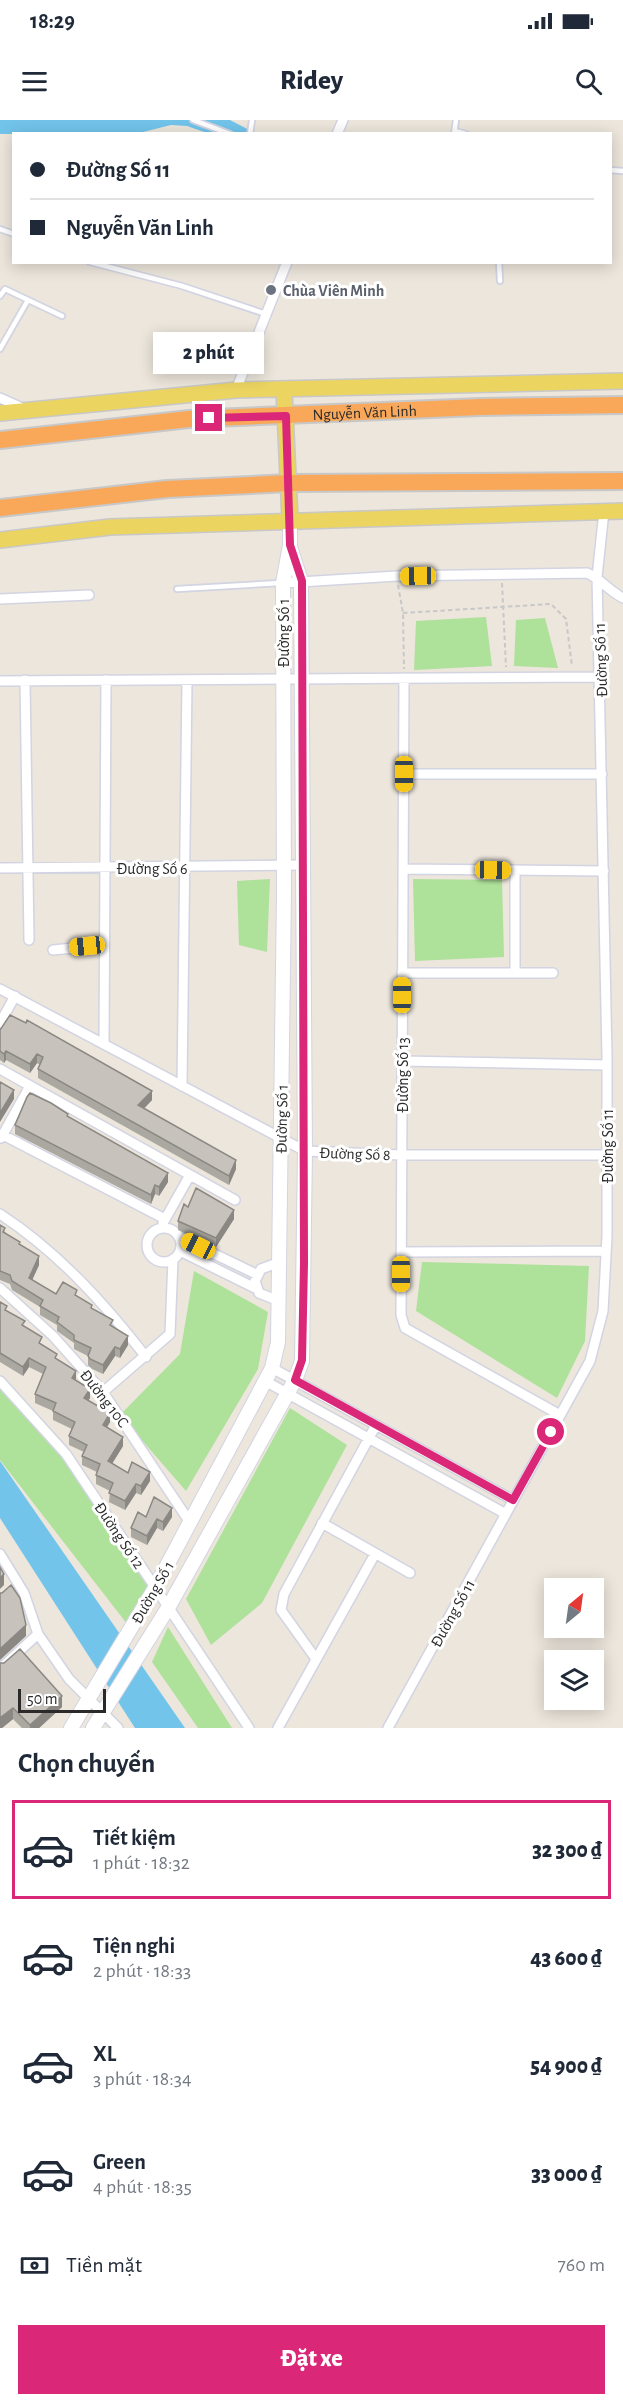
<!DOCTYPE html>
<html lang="vi">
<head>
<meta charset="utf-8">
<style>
  :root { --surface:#fff; --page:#f6f6f7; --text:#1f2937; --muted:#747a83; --line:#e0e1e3; --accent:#db2777 }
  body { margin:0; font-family:"Alegreya Sans",sans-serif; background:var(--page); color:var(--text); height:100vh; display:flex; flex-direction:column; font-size:22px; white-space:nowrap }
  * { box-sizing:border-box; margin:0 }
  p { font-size:20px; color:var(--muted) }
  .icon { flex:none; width:33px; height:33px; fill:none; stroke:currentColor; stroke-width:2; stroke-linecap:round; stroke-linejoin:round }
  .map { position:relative; height:1608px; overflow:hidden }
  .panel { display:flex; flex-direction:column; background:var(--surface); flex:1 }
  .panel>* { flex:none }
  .guide { position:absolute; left:12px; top:12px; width:600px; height:132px; border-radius:0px; box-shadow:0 3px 15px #0003; display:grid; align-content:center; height:132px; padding:0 18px; background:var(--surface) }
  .needle { width:39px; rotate:29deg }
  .fabs { position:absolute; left:544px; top:1458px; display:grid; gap:12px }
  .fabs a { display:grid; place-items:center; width:60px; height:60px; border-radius:0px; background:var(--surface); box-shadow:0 3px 15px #0003; font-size:30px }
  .scale { position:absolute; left:18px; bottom:15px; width:88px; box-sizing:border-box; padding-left:6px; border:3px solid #2a2a2a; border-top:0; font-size:16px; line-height:21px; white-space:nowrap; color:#2a2a2a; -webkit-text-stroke:4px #fff; paint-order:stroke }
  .end { position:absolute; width:27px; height:27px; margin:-14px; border:8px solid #db2777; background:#fff; box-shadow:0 0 0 3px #fff }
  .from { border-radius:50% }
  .bubble { position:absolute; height:42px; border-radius:0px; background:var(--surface); box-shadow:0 3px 15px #0003; font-size:20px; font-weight:800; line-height:42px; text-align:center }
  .car { position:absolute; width:18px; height:36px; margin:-18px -9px; border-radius:8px; box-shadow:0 0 4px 2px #0007; background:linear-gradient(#f5c518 24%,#345 0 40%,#f5c518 0 76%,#345 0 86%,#f5c518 0) }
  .guide b { display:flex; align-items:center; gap:21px; height:57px; font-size:22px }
  .guide b+b { border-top:2px solid var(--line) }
  .guide i { width:15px; height:15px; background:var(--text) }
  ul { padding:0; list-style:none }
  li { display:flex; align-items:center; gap:18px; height:99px; margin:0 12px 9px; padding:0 6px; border:3px solid transparent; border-radius:0px }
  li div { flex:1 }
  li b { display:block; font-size:22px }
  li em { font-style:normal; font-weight:800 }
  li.on { border-color:var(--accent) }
  li>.icon { width:54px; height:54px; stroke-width:1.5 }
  h2 { padding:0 18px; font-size:27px; line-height:72px }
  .pay { display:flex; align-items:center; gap:15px; height:66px; padding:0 18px; font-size:22px }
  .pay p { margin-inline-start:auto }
  .cta { display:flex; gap:12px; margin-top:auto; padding:12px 18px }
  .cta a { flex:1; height:69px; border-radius:0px; background:var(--accent); color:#fff; font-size:24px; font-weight:800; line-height:69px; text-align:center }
  .status { display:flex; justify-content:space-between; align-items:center; height:42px; padding:0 30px; background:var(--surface); direction:ltr }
  .status svg { height:16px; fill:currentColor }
  header { display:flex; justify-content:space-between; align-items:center; height:78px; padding:0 18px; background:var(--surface); font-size:27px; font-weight:800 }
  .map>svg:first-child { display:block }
  .green { fill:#aee19a }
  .water { fill:#72c4eb }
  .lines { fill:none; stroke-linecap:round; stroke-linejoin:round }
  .lane-casing { stroke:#d2d4e2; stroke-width:8 }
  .street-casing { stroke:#d2d4e2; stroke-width:12 }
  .secondary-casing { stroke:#d2d4e2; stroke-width:16 }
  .primary-casing { stroke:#c8c8c8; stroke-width:18 }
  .highway-casing { stroke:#c8c8c8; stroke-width:20 }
  .path { stroke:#c8c8c8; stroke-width:2; stroke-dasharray:4.5 3; stroke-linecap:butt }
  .lane { stroke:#fff; stroke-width:4.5 }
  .street { stroke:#fff; stroke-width:9 }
  .secondary { stroke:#fff; stroke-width:14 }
  .primary { stroke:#ecd461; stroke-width:15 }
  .highway { stroke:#f9a85a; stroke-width:16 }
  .wall { fill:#aba8a2 }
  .shaded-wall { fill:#8b8884 }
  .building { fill:#c7c3bc; stroke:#8b8884; stroke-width:1.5 }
  .route { stroke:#db2777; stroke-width:8 }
  .worship-dot { fill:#6b7280; stroke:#fff; stroke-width:2 }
  .labels { text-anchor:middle; stroke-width:6; stroke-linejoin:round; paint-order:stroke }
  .worship-label { font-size:16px; font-weight:bold; fill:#5b616d; stroke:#fff; text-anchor:start }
  .street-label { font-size:16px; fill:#2a2a2a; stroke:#fff }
</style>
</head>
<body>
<div class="status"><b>18:29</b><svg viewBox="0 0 49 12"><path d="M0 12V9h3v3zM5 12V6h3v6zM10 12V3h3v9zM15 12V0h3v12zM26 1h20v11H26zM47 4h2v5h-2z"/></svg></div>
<header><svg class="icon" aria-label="menu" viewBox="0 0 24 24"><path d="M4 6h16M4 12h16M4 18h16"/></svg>Ridey<svg class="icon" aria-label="search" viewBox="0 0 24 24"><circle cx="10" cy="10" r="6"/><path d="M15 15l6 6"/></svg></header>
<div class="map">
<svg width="623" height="1608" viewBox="0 0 623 1608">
  <rect width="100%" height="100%" fill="#ece6dc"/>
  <!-- green -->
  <path class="green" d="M486,497L492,546L414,550L416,501Z
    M545,498L558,548L514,546L516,500Z
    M270,759L267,832L239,825L237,761Z
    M413,759L502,760L504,837L415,841Z
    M422,1142L589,1146L585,1221L557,1278L416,1191Z
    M194,1151L268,1192L258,1249L186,1371L120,1295L180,1234Z
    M0,1261L66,1334L155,1468L131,1509L0,1340Z
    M290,1288L347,1325L262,1483L211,1525L186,1479Z
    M168,1507L232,1608H198L152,1542Z"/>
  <!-- water -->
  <path class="water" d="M0,0H230L255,13H207L187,6L171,5L139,13L0,14Z
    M0,1341L185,1608H135L0,1398Z"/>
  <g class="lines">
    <!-- lane casing -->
    <g class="lane-casing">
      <path id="lane" d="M193,0L230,14
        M455,11L466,14
        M250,14L252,0
        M454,14L456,0
        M610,50L623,51
        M0,109L14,114
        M90,142L182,166L266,194
        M499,142L500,161
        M0,176L5,169L62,196
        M0,229L28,180
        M177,469L280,463"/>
    </g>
    <!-- street casing -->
    <g class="street-casing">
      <path id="street" d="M337,14L343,0
        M236,270L287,142
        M0,278L25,289
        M283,463L397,456L587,453C601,459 609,471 623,478
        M0,479L89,475
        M404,558L401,1195L405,1208L560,1295
        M25,560L29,820
        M0,561L601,557
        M404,654H602
        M0,748L303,745
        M403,749L604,751
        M53,830L104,825
        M515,852V750
        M402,853H553
        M0,869L305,1031L401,1035H607
        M0,903L15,876
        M104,923L106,560
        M402,941L607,945
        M0,949L235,1080
        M182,966L187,560
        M3,1015L165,1099
        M1,1018L30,966
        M0,1094C58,1132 104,1183 146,1237
        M163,1103L190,1055
        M147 1125a17 17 0 1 1 34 0a17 17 0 1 1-34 0Z
        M179,1117L256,1154
        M180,1131L255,1168
        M401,1132L606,1131
        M0,1168L53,1216L103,1272L191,1404
        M279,1181L259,1173L255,1161L261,1149L280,1142
        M272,1248L513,1380
        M0,1261L66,1334L249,1608
        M265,1261L506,1394
        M103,1272L170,1214L173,1139
        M322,1403L410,1453
        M0,1434L24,1473L38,1514L69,1559L118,1608
        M316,1539L281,1490L284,1474L376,1305
        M0,1549L38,1514
        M278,1608L375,1434
        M388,1608L590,1241L603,1191L607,1116V937L597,457L604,391"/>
    </g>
    <!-- secondary casing -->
    <g class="secondary-casing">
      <path id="secondary" d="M71,1608L155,1468L272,1248L278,1222L284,773L283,463L290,425V400
        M93,1608L168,1488L295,1260L302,1241L305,1031L301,461L290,427"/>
    </g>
    <!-- primary casing -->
    <g class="primary-casing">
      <path id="primary" d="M284,270L290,400
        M0,293L236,270L623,261
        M0,420L110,407L623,391"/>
    </g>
    <!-- highway casing -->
    <g class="highway-casing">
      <g id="highway">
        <path id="s1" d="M0,320L189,299L480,287L623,285"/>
        <path d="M0,388L167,369L290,363L623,361"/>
      </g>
    </g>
    <!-- path -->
    <path class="path" d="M502,463L506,547
      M398,465L403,493L404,549
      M403,493L551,484L566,499L572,546"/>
    <!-- lane -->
    <use href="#lane" class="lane"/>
    <!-- street -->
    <use href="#street" class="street"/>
    <!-- secondary -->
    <use href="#secondary" class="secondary"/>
    <!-- primary -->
    <use href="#primary" class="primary"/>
    <!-- highway -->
    <use href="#highway" class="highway"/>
  </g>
  <!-- wall -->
  <path class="wall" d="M0,910L152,980L144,989L236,1049L229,1065L38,958V949L40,945L37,943L30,953L6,940L4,943L0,940Z
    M68,997L168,1062L159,1076L155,1074L151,1084L15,1014V1005Z
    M188,1087L234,1099L216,1127L178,1110V1101Z
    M0,1105L5,1112L20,1125L39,1145L32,1160L56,1174L77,1176L113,1206L128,1225L120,1238L115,1236L103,1254L90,1248L88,1245V1236L74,1229V1223L57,1211V1205L40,1195V1187L12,1170L10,1164L0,1160Z
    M0,1182L7,1191L25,1207L76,1260V1261L90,1278L88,1280L110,1302L107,1307L123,1326L112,1344L128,1353L150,1361L141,1375L136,1373L125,1390L109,1382L110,1371L96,1364V1355L97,1352L82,1345V1336L84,1332L69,1325V1316L72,1309L53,1300V1291L35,1283V1274L43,1254L29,1247L23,1256L0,1242Z
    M146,1397H172L163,1411L157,1408L147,1425L131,1417V1408Z
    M0,1543L62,1587L39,1608H22L13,1599L2,1608H0Z"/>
  <!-- shaded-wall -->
  <path class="shaded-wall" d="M6,931V940L4,943V934Z
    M37,934V943L30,953V944Z
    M14,970V979L0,1002V993Z
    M152,971V980L138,994V985Z
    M236,1040V1049L229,1065V1056Z
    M168,1053V1062L159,1076V1067Z
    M155,1065V1074L151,1084V1075Z
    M234,1090V1099L216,1127V1118Z
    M39,1136V1145L29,1167V1158Z
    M128,1216V1225L120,1238V1229Z
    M115,1227V1236L103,1254V1245Z
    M29,1238V1247L23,1256V1247Z
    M76,1251V1260L72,1267V1258Z
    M90,1269V1278L84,1287V1278Z
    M110,1293V1302L103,1314V1305Z
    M123,1317V1326L108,1350V1341Z
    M150,1352V1361L141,1375V1366Z
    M136,1364V1373L125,1390V1381Z
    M172,1388V1397L163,1411V1402Z
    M157,1399V1408L147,1425V1416Z
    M4,1454V1465L0,1469V1458Z
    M26,1505V1516L0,1540V1529Z
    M62,1576V1587L39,1608H30V1605Z
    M13,1588V1599L2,1608H0V1598Z"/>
  <!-- building -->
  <path class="building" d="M10,895L26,903L27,900L152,971L138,985L236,1040L229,1056L38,949L43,937L37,934L30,944L6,931L4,934L0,931V910Z
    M0,962L14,970L0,993Z
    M30,973L51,983L68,994L67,996L168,1053L159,1067L155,1065L151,1075L15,1005L27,977Z
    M196,1068L234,1090L216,1118L178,1101L184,1084L188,1087Z
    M0,1105L5,1108L3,1112L20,1122L19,1124L39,1136L29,1158L56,1174L63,1162L77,1170L75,1175L92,1185L91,1188L113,1200L110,1205L128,1216L120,1229L115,1227L103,1245L90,1239L88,1236L91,1228L74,1220V1215L57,1202L59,1197L40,1186L43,1180L12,1161L10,1155L0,1151Z
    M0,1182L7,1186L5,1190L25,1201L22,1205L42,1217L39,1223L57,1234L55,1238L76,1251L72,1258L90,1269L84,1278L110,1293L103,1305L123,1317L108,1341L128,1353L132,1342L150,1352L141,1366L136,1364L125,1381L109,1373L113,1363L96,1355L100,1344L82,1336L87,1325L69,1316L75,1302L53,1291L56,1283L35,1274L46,1247L29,1238L23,1247L0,1233Z
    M154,1377L172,1388L163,1402L157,1399L147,1416L131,1408L138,1392L146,1397Z
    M0,1447L4,1454L0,1458Z
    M11,1465L20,1478L26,1505L0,1529V1473H2Z
    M20,1529L62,1576L30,1605L13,1588L0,1598V1543H4Z"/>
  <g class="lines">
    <!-- route -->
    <path class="route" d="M209,298L286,296L290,425L302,461L304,1143L302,1240L295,1260L513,1380L551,1312"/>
  </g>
  <!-- markers -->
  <circle class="worship-dot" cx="271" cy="170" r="6"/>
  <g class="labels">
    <!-- worship labels -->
    <g class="worship-label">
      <text x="283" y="176">Chùa Viên Minh</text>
    </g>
    <!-- street labels -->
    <g class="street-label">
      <text dy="6" stroke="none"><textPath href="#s1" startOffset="366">Nguyễn Văn Linh</textPath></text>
      <text transform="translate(283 513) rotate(-90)" y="6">Đường Số 1</text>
      <text transform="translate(600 540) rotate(-92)" y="6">Đường Số 11</text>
      <text x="152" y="754">Đường Số 6</text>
      <text transform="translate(402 955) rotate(-90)" y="6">Đường Số 13</text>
      <text transform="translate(281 999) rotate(-89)" y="6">Đường Số 1</text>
      <text transform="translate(607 1026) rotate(-90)" y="6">Đường Số 11</text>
      <text transform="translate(355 1033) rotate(2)" y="6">Đường Số 8</text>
      <text transform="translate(105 1278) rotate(52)" y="6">Đường 10C</text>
      <text transform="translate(120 1415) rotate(56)" y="6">Đường Số 12</text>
      <text transform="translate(152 1472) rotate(-60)" y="6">Đường Số 1</text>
      <text transform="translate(452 1493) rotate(-61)" y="6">Đường Số 11</text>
    </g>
  </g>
</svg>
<div class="fabs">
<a><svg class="needle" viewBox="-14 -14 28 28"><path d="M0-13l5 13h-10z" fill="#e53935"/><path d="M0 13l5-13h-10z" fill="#747a83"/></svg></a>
<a><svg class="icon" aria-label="layers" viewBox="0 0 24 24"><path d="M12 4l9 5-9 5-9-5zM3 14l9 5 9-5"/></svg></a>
</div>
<div class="scale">50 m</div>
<i class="end from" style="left:551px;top:1312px"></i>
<i class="end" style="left:209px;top:298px"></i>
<div class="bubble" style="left:153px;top:212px;width:111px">2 phút</div>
<i class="car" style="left:418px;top:456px;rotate:269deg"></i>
<i class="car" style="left:404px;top:654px;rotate:180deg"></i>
<i class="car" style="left:493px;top:750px;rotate:91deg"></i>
<i class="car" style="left:87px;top:826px;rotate:264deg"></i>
<i class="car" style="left:402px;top:875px;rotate:0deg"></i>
<i class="car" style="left:198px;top:1126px;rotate:296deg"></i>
<i class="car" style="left:401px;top:1154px;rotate:180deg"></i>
<div class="guide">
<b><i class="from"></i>Đường Số 11</b>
<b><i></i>Nguyễn Văn Linh</b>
</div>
</div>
<section class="panel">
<h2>Chọn chuyến</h2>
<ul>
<li class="on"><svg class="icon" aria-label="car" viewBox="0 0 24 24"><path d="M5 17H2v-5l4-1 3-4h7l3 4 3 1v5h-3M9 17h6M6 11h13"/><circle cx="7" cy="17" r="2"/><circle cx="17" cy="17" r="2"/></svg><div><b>Tiết kiệm</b><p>1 phút · 18:32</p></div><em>32 300 ₫</em></li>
<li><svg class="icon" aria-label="car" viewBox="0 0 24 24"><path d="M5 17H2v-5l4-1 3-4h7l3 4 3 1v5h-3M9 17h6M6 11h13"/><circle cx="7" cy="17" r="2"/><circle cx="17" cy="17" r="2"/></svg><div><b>Tiện nghi</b><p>2 phút · 18:33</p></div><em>43 600 ₫</em></li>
<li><svg class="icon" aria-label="car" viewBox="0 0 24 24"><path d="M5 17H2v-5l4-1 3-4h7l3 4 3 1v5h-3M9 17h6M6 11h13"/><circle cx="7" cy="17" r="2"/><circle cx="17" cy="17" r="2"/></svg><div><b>XL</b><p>3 phút · 18:34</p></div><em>54 900 ₫</em></li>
<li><svg class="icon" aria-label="car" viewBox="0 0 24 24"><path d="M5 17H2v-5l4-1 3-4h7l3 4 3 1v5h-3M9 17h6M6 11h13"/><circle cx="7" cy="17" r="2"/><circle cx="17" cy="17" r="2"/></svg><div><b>Green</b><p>4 phút · 18:35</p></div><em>33 000 ₫</em></li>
</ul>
<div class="pay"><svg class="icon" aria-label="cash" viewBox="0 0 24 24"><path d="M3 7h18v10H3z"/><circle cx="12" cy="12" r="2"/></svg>Tiền mặt<p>760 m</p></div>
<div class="cta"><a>Đặt xe</a></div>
</section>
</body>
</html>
